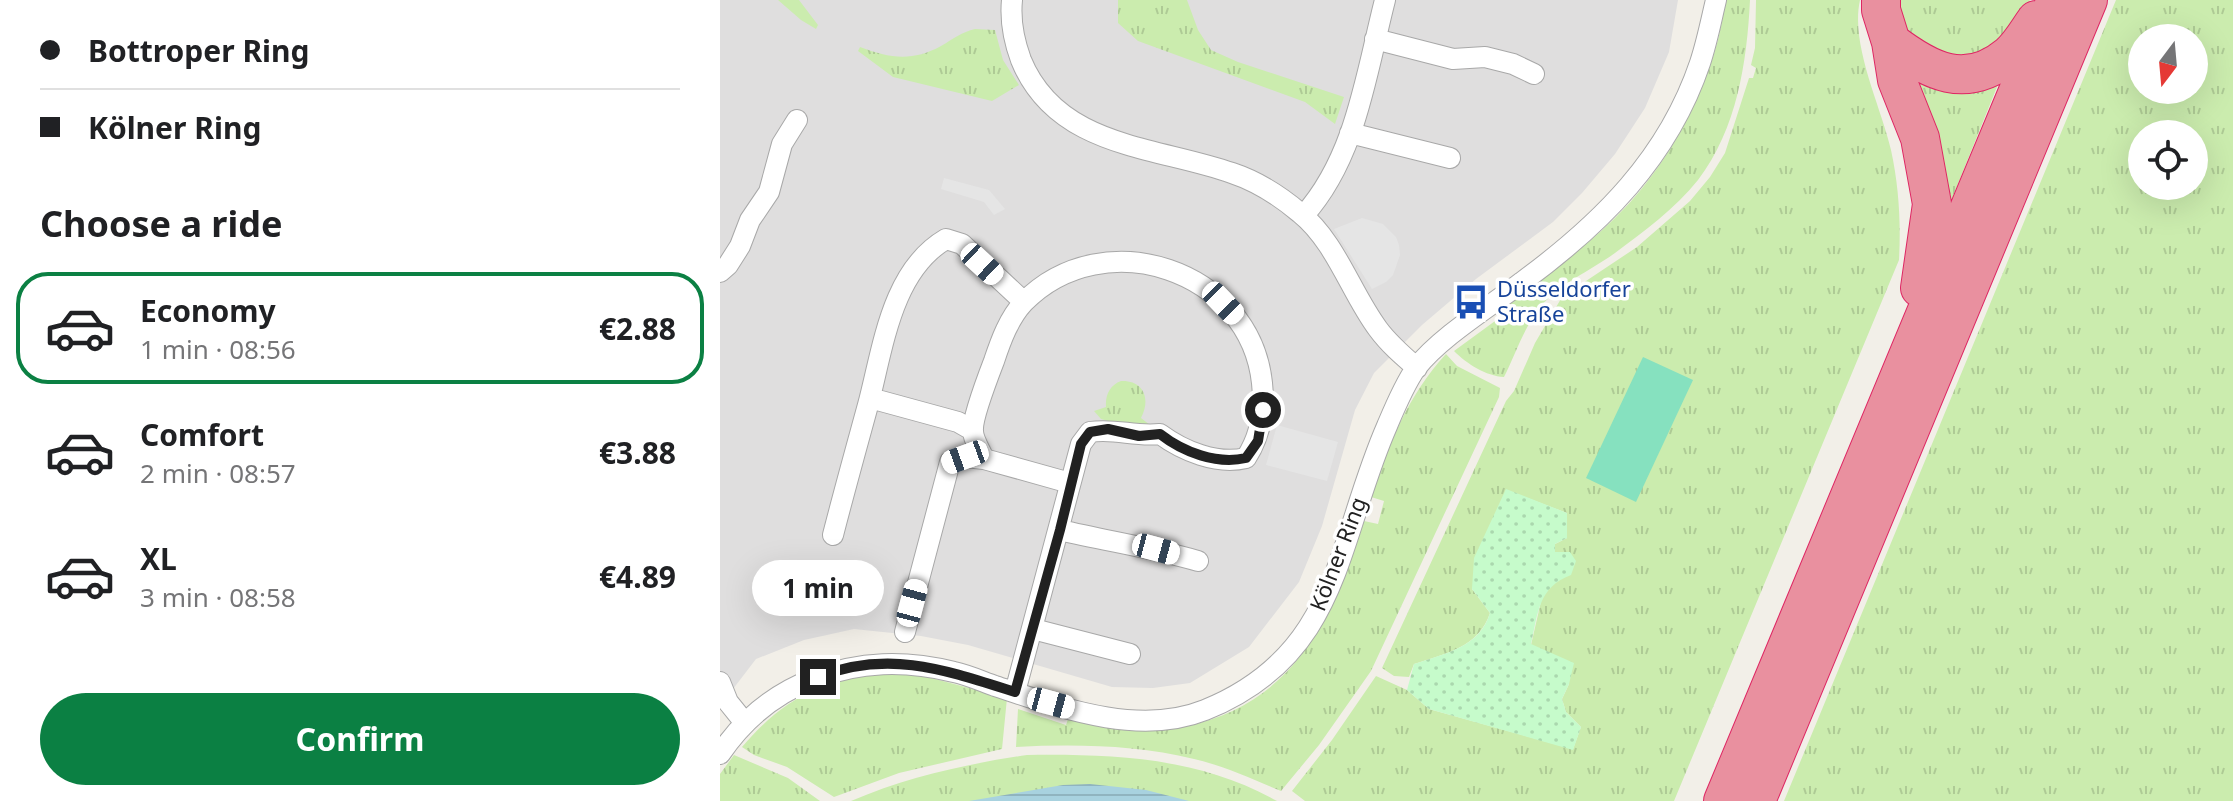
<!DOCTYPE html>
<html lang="en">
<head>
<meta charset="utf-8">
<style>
  :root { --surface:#fff; --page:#f2f2f2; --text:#202124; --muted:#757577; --line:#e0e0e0; --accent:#0b8043 }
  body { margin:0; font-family:"Noto Sans",sans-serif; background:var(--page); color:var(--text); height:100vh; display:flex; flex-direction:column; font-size:30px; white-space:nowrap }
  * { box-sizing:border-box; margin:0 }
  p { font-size:26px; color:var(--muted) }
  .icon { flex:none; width:44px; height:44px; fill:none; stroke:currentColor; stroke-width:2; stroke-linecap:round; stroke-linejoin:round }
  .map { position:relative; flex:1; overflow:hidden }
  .side { display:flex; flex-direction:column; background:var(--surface); width:720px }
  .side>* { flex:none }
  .hud { display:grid; align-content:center; height:176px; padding:0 40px; background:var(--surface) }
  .needle { width:52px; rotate:196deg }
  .fabs { position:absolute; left:1408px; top:24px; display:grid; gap:16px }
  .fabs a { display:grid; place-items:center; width:80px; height:80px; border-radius:50%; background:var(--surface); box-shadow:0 8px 32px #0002; font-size:40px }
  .end { position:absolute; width:36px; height:36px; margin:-18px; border:10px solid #212121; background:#fff; box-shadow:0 0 0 4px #fff }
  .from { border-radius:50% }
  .bubble { position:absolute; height:56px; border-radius:28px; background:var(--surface); box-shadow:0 8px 32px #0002; font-size:26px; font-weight:700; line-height:56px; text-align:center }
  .car { position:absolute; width:24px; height:48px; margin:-24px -12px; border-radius:10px; box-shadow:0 0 6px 2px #0007; background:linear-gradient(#fff 24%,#345 0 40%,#fff 0 76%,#345 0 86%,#fff 0) }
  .hud b { display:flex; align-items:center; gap:28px; height:76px; font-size:30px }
  .hud b+b { border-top:2px solid var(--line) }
  .hud i { width:20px; height:20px; background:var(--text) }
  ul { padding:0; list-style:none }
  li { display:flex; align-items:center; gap:24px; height:112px; margin:0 16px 12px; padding:0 24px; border:4px solid transparent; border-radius:32px }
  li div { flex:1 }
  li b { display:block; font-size:30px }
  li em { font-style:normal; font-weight:700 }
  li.on { border-color:var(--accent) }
  li>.icon { width:72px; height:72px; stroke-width:1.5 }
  h2 { padding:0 40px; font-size:36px; line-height:96px }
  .button { display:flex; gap:16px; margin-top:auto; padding:16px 40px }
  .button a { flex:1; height:92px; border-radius:48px; background:var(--accent); color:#fff; font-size:32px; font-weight:700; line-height:92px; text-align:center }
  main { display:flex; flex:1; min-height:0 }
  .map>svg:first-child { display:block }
  .residential { fill:#dfdede }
  .grass { fill:url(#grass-tufts); fill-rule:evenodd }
  .park { fill:url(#park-dots) }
  .pitch { fill:#86e1bf }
  .parking { fill:#e5e5e5 }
  .water { fill:url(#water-rules) }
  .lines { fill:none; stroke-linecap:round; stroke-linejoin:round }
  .minor-casing { stroke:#a8a8a8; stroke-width:22 }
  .motorway-casing { stroke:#de2663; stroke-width:40 }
  .minor { stroke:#fff; stroke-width:20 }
  .motorway { stroke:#e9909f; stroke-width:38 }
  .route { stroke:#212121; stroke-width:10 }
  .labels { text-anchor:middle; stroke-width:7; stroke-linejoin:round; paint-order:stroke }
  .transit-label { font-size:22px; fill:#164399; stroke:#fff; text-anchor:start }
  .street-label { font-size:22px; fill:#212121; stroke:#fff }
</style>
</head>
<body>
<main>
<section class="side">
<div class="hud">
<b><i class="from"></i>Bottroper Ring</b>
<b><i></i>Kölner Ring</b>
</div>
<h2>Choose a ride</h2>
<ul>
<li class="on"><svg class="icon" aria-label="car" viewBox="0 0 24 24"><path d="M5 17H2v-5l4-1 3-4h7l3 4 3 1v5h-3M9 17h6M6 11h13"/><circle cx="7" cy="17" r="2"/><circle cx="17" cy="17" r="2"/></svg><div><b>Economy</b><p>1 min · 08:56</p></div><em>€2.88</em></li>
<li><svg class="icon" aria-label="car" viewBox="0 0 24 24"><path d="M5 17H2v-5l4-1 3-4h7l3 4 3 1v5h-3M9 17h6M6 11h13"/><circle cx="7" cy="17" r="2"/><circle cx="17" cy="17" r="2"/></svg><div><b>Comfort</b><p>2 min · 08:57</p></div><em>€3.88</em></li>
<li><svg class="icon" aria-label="car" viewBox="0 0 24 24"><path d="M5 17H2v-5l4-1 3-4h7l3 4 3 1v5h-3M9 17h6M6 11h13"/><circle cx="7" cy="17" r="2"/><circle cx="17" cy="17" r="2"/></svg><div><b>XL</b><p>3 min · 08:58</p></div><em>€4.89</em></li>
</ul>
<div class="button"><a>Confirm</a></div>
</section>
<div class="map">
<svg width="1513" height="801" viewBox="0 0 1513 801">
  <defs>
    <pattern id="grass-tufts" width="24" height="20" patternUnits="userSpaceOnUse" patternTransform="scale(2)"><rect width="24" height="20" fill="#cbecae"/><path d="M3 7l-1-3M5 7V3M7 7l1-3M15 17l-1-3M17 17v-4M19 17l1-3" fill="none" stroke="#aeca95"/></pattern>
    <pattern id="park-dots" width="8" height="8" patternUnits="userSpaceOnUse" patternTransform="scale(2)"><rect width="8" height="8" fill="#c6fbcb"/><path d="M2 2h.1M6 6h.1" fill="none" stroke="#aad7ae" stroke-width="1.8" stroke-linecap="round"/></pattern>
    <pattern id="water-rules" width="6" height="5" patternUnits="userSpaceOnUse" patternTransform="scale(2)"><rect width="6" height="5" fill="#a8d2df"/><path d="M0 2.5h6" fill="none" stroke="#90b4bf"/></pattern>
  </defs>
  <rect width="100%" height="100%" fill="#f2efe8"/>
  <!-- residential -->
  <path class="residential" d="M0,0H958L949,52L925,108L895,154L862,193L833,222L756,279L702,325L654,373L635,410L602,526L579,582L529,647L470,683L433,688L392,687L248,645L201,636L134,629L84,640L36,659L0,706Z"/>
  <!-- grass -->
  <path class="grass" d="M58,0H79L98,25L96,29L81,20Z
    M398,0H467L478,30L491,50L518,62L624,97L615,124L585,102L418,41L398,23Z
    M1005,0H1030C1027,62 1017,129 978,180C955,209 924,231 895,253C870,271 841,283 821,306C805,325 795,355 784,377C766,376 747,364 734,351L786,313L784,306C821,278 860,252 894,219C949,167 998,76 1005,0Z
    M1036,0H1140C1130,45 1161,106 1171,150C1179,187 1181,223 1179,260L954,801H585L572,791L612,740L656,676L687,690L709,709L853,749L861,727L846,712L842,699L849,684L811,645L822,597L835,581V544L847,538V513L786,490L752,589L770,613C759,647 725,654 694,664L689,677L674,676L662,668L786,401L794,391L815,343L842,297L917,247L970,201L990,177L1005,153L1029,78H1033L1036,68L1031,65L1035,48Z
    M1172,0H1310L1282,46L1227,63L1182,33Z
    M1396,0H1513V801H1064ZM1422,38H1474V90H1422ZM1422,134H1474V186H1422Z
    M255,29L275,30L283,60L299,85L272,101L173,77L138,51L140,47C169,58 192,62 221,46C233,39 242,32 255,29Z
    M1199,76L1279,82L1229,206L1193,84Z
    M726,354L737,366L780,388L779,397L651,671L599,745L561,791C532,779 504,766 474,759C416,745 356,744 296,747L298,709L346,725L348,719C375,721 402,722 428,724C440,725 453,728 465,726C573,706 615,615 644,521L658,524L664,501L651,497C669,444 688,395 726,354Z
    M401,381C424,380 431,399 421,418L430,425L416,429L381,419L374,411L386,407C385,395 390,385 401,381Z
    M163,673L200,675L287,698L282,749L179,773L114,797L67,767L34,755L22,747C63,699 101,680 163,673Z
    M14,755L68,778L100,801H0V774Z
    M307,755C393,754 479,757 557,801H131C187,777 246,764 307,755Z"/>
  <!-- park -->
  <path class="park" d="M786,489L847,513V538L835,544V552H850L856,561L851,575C818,587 818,614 811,644L854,663L849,684L842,699L846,712L861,727L853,750L709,709L687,690L694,664C724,654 760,647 770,613L752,589L754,558Z"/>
  <!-- pitch -->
  <path class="pitch" d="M923,357L973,380L916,502L866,478Z"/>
  <!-- parking -->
  <path class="parking" d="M224,178L269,190L285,209L274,215L264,202L221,189Z
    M642,218L663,224L676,237L679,245L680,255L673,275L666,282L652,289L614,229Z
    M557,425L618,442L607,481L546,465Z"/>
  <!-- water -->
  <path class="water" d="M370,784L426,790L469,801H249L343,785Z"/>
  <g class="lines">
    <!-- minor casing -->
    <g class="minor-casing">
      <path id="minor" d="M292,0C290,20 294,41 301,60C337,148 435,146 512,173C536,181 560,196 580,213C616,242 631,293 658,329C669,344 683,356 697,368
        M655,39L733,59L765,57L793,64L814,74
        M630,133L730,158
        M584,215C636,157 646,74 665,0
        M0,272L8,265L20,246L30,220L49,192L62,144L77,120
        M150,398L238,422L252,430
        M340,530C386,541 433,548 478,561
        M113,535C124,492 136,449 148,405C163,349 171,271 226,239L242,244L304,302
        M313,629L410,654
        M185,632L230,462L245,457L264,459
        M0,682L8,702L25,723
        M295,692L361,444L370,432C396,428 414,437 440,434C463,451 497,465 526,458C541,435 545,411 542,383C530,270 384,221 304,302C289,318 281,340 274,361C269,374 252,419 253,431C253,440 261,451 264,459L350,483
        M0,754C23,720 54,694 93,679C140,661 185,660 234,672C248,675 261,681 275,686C339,707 418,737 485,710C621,655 616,542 667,426C675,407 684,385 696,368C720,337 771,306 802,282C881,224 948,158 980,63C987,42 991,21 996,0"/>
    </g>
    <!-- motorway casing -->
    <g class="motorway-casing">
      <path id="motorway" d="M1161,0V10L1171,42L1177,80L1200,138L1212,204L1200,288
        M1171,42C1209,71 1246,91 1289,55C1300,46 1308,31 1316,20
        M1003,801L1336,0
        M1036,801L1368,0"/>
    </g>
    <!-- minor -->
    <use href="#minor" class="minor"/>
    <!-- motorway -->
    <use href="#motorway" class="motorway"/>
  </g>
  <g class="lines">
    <!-- route -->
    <path class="route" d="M98,677C168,649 226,670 295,692L340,530L361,444L370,432L388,429L419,436L440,434C463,452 497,465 526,458L538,441L543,410"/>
  </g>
  <!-- icons -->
  <defs>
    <g id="bus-bare" transform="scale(2.76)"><path d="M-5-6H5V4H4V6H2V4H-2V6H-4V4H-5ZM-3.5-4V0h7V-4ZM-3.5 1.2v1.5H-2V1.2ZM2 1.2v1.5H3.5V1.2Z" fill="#1a4fb4" stroke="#fff" stroke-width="2.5" paint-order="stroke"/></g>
  </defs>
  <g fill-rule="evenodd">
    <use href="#bus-bare" x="751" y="302"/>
  </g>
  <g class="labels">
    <!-- transit labels -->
    <g class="transit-label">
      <text x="777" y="297">Düsseldorfer<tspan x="777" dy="25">Straße</tspan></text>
    </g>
    <!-- street labels -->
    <g class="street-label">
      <text transform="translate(618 554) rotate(-69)" y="8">Kölner Ring</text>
    </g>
  </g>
</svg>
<div class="fabs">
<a><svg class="needle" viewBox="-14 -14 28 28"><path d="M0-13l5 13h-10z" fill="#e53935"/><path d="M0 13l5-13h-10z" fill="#757577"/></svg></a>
<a><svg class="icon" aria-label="locate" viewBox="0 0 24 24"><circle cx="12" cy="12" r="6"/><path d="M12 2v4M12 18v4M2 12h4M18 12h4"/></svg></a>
</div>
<i class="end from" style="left:543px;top:410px"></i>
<i class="end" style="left:98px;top:677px"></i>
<div class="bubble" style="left:32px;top:560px;width:132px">1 min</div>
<i class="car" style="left:262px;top:264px;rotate:133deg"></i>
<i class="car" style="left:503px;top:303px;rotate:136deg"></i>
<i class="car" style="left:245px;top:457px;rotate:250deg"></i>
<i class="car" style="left:436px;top:549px;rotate:105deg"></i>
<i class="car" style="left:192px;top:603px;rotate:15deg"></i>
<i class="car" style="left:331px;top:703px;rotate:105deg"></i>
</div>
</main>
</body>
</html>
